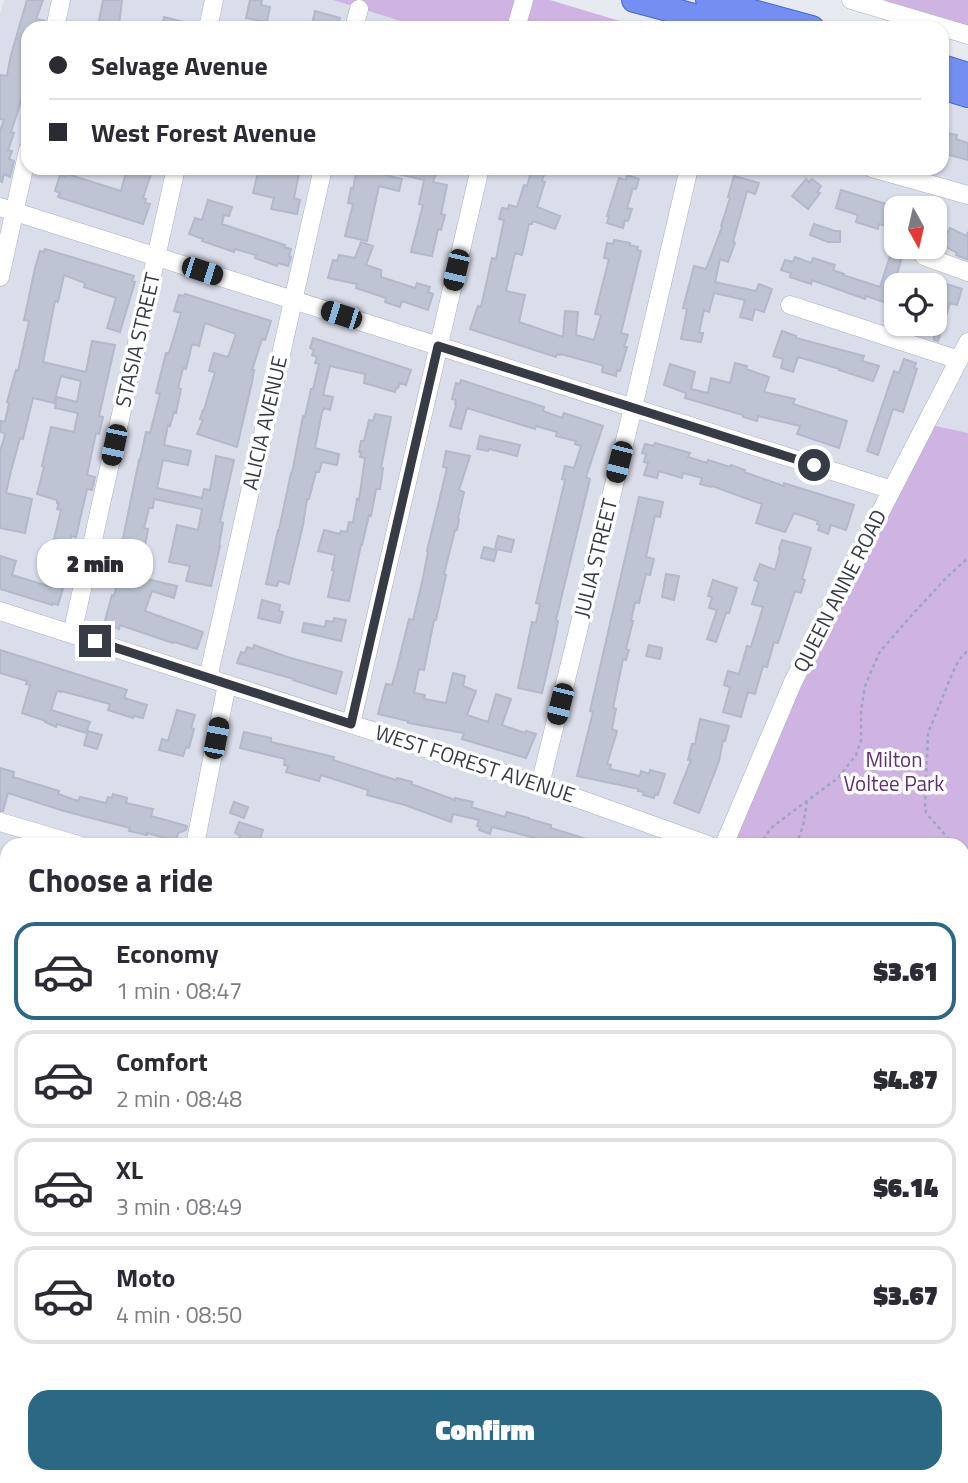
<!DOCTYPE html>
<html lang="en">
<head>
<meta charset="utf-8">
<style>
  :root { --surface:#fff; --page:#f2f2f3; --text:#2b2b33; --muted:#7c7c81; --line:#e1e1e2; --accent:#2b6884 }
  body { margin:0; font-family:"Titillium Web",sans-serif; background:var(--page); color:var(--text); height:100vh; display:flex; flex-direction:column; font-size:26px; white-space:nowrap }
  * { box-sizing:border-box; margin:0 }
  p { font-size:23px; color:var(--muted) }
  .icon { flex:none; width:38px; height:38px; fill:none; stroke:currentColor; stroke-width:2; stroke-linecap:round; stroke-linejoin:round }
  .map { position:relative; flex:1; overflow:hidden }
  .sheet { position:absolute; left:0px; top:838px; width:970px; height:646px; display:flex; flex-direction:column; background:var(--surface); border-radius:21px 21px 0 0; box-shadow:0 2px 5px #0004 }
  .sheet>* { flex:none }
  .banner { position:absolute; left:21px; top:21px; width:928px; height:154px; border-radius:21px; box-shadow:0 2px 5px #0004; display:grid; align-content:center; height:154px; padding:0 28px; background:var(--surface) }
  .needle { width:46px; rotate:172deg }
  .buttons { position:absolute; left:884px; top:196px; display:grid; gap:14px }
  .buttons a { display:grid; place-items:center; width:63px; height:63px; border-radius:14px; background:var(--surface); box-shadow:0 2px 5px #0004; font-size:35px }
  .end { position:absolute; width:32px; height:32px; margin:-16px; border:9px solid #373b45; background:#fff; box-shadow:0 0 0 4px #fff }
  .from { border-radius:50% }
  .bubble { position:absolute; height:49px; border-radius:21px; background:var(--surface); box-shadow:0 2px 5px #0004; font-size:23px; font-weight:800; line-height:49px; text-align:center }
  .car { position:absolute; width:21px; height:42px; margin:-21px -10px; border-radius:9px; box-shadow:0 0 5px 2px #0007; background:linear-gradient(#222 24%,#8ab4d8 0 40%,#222 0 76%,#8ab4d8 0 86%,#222 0) }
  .banner b { display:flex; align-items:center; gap:24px; height:66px; font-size:26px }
  .banner b+b { border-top:2px solid var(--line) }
  .banner i { width:18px; height:18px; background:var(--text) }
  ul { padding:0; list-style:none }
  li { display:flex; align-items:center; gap:21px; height:98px; margin:0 14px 10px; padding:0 14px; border:4px solid var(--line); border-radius:21px }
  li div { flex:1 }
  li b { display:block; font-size:26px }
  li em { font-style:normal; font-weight:800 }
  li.selected { border-color:var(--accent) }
  li>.icon { width:63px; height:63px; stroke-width:1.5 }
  h2 { padding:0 28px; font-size:32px; line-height:84px }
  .button { display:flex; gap:14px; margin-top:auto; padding:14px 28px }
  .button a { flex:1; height:80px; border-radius:21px; background:var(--accent); color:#fff; font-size:28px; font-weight:800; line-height:80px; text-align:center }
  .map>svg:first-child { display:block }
  .residential { fill:#daddea; fill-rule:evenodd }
  .green { fill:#cfb4e3 }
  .parking { fill:#dcdee1 }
  .building { fill:#bec4d3; stroke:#b2b9cd; stroke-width:2 }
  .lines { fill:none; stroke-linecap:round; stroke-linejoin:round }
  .minor-casing { stroke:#abafbd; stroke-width:19 }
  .highway-casing { stroke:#4567cf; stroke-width:26 }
  .path { stroke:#9ea5be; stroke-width:2.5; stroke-dasharray:3.5 3.5; stroke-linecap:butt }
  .minor { stroke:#fff; stroke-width:18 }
  .highway { stroke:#748ff1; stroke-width:24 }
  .route { stroke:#373b45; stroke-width:9 }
  .labels { text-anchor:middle; stroke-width:7; stroke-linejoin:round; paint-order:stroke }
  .street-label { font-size:21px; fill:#373b45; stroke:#fff }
  .park-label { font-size:21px; fill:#612f72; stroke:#fff }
</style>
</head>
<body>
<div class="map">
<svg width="968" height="1483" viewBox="0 0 968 1483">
  <rect width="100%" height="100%" fill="#e8eaf2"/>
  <!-- residential -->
  <path class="residential" d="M4,0H333L423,28H28V168H942V87L968,95V433L928,424L724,845H7V1477H570L568,1483H0V14ZM896,208H934V247H896ZM896,285H934V324H896Z"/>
  <!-- green -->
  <path class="green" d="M333,0H550L633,25L637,28H423Z
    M851,0H968V35Z
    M927,424L968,433V1483H568L570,1477H962V845H724Z"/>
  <!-- parking -->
  <path class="parking" d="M935,244L956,253L950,268L968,275L965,284L908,263L914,247H934Z"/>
  <!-- building -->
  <path class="building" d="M27,0H43L36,19L45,21L44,28H28V94L27,99L22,98L11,132L14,133L8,150L12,151L9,159L14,161L10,177L4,174L2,182L0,181V131L4,120L0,119V75L7,76L11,55Z
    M103,0H122L119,25L99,21Z
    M250,0H262L261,5L270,7L267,22L246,18Z
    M315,11L340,18L337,28H311Z
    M164,17L192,24V28H162Z
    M947,133L957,135L956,139L968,143V160L942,153V136L946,137Z
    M127,168H153L143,198L146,199L145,203L150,204L143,224L58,197L60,193L55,191L60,175L66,177L67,174L121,191Z
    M259,168L278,173L279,171L283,172L284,168L300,169L294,198L300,200L297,214L271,209L274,198L253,193Z
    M357,168H382L381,174L402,179L399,191L379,186L367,241L345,236L353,204L348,203L351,188L353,189Z
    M391,168H438L433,182L447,185L441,214L445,215L441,230L438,229L432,256L411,252L423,205L419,204L424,180L390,172Z
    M532,168H546L542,181L545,182L537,207L560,216L555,229L533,221L532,224H529L522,255L515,253L506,291L525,295L519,322L563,337L565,311L578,312L576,335L594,340L601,315L595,314L609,259L604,258L607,243L613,244L614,240L630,243L629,245L638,247L637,250L641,251L621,333L628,335L624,347H627L620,371L617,370L616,376L602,372L603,366L601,365L561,354L560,355L557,354L556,357L470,329L478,306L481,307L492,258L496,259L504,220L499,219L502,208L508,209L509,205L517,207L524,185L527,186Z
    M627,175L639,179L636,189L633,188L627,208L632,209L628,221L625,220L623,228L607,223L609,216H607L619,178L626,180Z
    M734,176L759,183L755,194L747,191L733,242L735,243L729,259L728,262L720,259L715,282L756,291L759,284L772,289L764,312L755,309L752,320L740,317L745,300L714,293L709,312L704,310L699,333H703L701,342L681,339L687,309L683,308L694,266L706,269L722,227L721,226L730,198L728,197Z
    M806,179L809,182L812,179L821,186L817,192L820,193L808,209L792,196Z
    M841,190L896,207V229L879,224L878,229L856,222L858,215L836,208Z
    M208,200L232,207L229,216L224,215L222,224L285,245L284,247L291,249L289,256L291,257L288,266L278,263L277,266L255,258L256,255L235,249L234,252L202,241L203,239L189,234L195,218L202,220Z
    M814,224L835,231H840V242H828L810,235Z
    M950,228L966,236L968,232V260L956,255L957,253L943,245L944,244L937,240L946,230L948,232Z
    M361,242L373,246L366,265L381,270V277L415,288L417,283L430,287L428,292L433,294L428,310L402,301L400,307L385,302L386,298L356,288L357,284L328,278L333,260L337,261L339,255L355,258Z
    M893,247L904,250L893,288L896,289V306L866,296L865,299L812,280L811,284L790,277L791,273L781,270L785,260L793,262L795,257L811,263L813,258L835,265L833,270L844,274L843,275L880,287Z
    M45,249L134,276L132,281L135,282L120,332L107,328L116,298L84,287L85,283L64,275L58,302L55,301L43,362L86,372L92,341L115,345L99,416L103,417L99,434L96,433L87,475L95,477L92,490L87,489L76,537L71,536L70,542L54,539L61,510L57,509L59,503H57V500L37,494L44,467L42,466L51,427L74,432L78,413L55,408L57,397L77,402L81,381L61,376L54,403L33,398L23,439L20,438L11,471L6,493L32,499L25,533L0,528V451L5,435L4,433L0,432V427L1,421L5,422L9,403L7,402L16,370L18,371L29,321L24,320L35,268L40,251L44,252Z
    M943,283L962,289L957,305L950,303L938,341L934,340V295L938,297Z
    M185,294L271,321L265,340L262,339L252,370H254L252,382L237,447L197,434L203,420L200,419L203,410H204L215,372L209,371L214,353L228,357L236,334L205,323L199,346L192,344L186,369L183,368L178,388L181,389L176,413L174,412L170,426L168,425L164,445L191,451L188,465L163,460L157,488L202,498L204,489L210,490L216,456L234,460L220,522L223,523L219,546H220L211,586L186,581L190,566L169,562L177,525L198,530L202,509L154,499L153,508H149L144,528L148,529L143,557L120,553L139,460L140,461L146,432L150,433L160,394L156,393L166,353L168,354L170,350L181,313L174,311L179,295L184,296Z
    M782,331L796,336V338L864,356L862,361L879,366L873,381L839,370L840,369L798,357L793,372L781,368L783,359L773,356Z
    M313,338L411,370L406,385L400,383L398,388H396L395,392L364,383L365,374L330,366L323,395L333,397L330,410L324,408L322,412L315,448L339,454L337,465L322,462L319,472H316L309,499H307L303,525L289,584L279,581L277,586L266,584L278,530H279L291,473H292L303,416L305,417L311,389H313L319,364L315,363L317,357L312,355L314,350L310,348Z
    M904,359L916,363L914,368L917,369L903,412L893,409L878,455L867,451L894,371L899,373Z
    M735,363L747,366L746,369L769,377L764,392L795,399L793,404L847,421L839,448L797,434L800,426L758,416L757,421L743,417V415L685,398L686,393L664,385L670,364L695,372L691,389L708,393L711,378L730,383Z
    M461,380L544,407L543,411L562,418L564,413L603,426L586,477L590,479L556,620L558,621L555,637L542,693L518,688L532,622L536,623L540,604L536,603L565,480L562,479L565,466L574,468L581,446L575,444L576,441L556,436L557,432L536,426L535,429L467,408L461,429L450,426L456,405L455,404L456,400L452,399L456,383L460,384Z
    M375,414L391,417L381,468H383L380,489H376L371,516L369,515L362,545H361L349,601L328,597L334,570H332L335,555L318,551L324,530L340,534L341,531L347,532L349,522L353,523L357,499L359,500L365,458L360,457L361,452H359L361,441H364L369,420L373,421Z
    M480,436L520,445L517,456L489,449L488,451L477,449Z
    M655,443L690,453L688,457L707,463L708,460L730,467L731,465L745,470L744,472L784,486V483L854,505L846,530L831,525L828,534L818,530L820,525L817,524L818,521L794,513L785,532L756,523L762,504L712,486L711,487L700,484L702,478L683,473L682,478L659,471L657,478L644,475L648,463L644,462L646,454L642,453L645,444L654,446Z
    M446,451L470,456L459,490L464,492L458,518L459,519L457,530H455L444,574L446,575L436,620H434L424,670L419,669L414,693L425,695L424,699L446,703L453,673L465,676L463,686L476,691L467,715L488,722L496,694L511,699L502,725L525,733L526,731L536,734L526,758L462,739L464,733L408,723V721L378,714L386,684L392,685L397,668L409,619L413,620L423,578L428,552L427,551L447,468L443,467Z
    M639,497L663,502L660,517L655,516L646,557L654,559L650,575L646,574L639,603L635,602L631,621H633L626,649L629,650L626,660L623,659L613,708L616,709L612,729L617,731L607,764L611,765L610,769L640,776L641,771L649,774L650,770L665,774L658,795L655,794L654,798L643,795L644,792L638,791L639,789L577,776L593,712L590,711Z
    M498,536L514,540L511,552L495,549Z
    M782,540L811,548L802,579L805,580L801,593L795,591L778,643L774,642L767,667L763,666L755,694L748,692L741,717L723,712L730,687L724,685L728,671L739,674L747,646L751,647L763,607L752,604L759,582L754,580L760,564L775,570L780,551L779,549Z
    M484,547L497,550L494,561L481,558Z
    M0,556L16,561L12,575L51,587L53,579L65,582L58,605L52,603V605L0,589Z
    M121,569L139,574L138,577L177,586L174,598L152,591L145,611L203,632L197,649L174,642L173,643L120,625L119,629L104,624L112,595L114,596Z
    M666,574L679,576L674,600L662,597Z
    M713,580L737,588L729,613H726L716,642L707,639L717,610L709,608L712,597L708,596Z
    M262,600L280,605L279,611L283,612L280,623L258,618Z
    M334,618L346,620L341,641L302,632L304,623L325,627L326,621L333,622Z
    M254,645L287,657L342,672L336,694L293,680L294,679L237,663L241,652L245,653L247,647L253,649Z
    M649,645L662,648L660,659L646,656Z
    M0,650L127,690L124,698L147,705L143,718L134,716L133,718L108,710L110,704L61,691V692L57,691L51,710L90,722L86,733L57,724L56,727L45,722L46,721L22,713L30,685L26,684L27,681L0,673Z
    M177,710L195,715L191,728L194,729L189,748L186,747L183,756L159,750L162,739L168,741Z
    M700,719L729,726L725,741L723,740L719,761L699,813L674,803L691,760H688L692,744H695Z
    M88,731L102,735L97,749L84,745Z
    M244,732L271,738V742L334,757L333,760L396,780L397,778L412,782L411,784L455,800V798L473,802L471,807L505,817L507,812L529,818V819L551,825V828L599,843V845H563L492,827L490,834L479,830L480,827L477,826L479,820L453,814L451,822L405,805L367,795L368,790L321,775L319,781L286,772L288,766L284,765L285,759L240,748Z
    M0,768L14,772L13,777L59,791L58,794L78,801L80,797L106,803L108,797L112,798L113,794L127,798L126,803L153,809L151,816L187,826L186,830L178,833L176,841L147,833V835L129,831L130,828L64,811L8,793L3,811H0Z
    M234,802L248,807L244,818L230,813Z
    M239,822L263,830L258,845H237L240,835L235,833Z"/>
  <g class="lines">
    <!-- minor casing -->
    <g class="minor-casing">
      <path id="minor" d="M851,0L968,35
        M55,28L61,0
        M208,28L214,0
        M354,28L359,9
        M516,28L524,0
        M872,168L968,195
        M0,207L892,490
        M934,228L936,224
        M927,247L924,256L968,272
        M0,277L28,150
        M790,305L959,360
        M0,611L540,785L708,845
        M72,634L176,168
        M208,678L323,168
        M351,724L480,168
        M540,785L633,408L689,168
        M0,822L78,845
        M195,845L227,684
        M724,845L793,682L968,342
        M0,1388L7,1391
        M962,1437L968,1426
        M259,1477L277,1483
        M568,1483L570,1477
        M939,1483L942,1477"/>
    </g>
    <!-- highway casing -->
    <g class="highway-casing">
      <path id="highway" d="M634,0L739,28
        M708,0L812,28
        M942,67L968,75
        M942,87L968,95"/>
    </g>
    <!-- path -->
    <path class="path" d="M759,845L772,827L838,778L856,755L861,740V711L865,686L879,653L910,617L948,576L968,558
      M796,845L803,826L807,802
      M954,845L926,813L925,806L928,733L952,674L959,660L968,650
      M962,855L968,861
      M962,1412L968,1401
      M630,1483L632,1477"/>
    <!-- minor -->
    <use href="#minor" class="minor"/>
    <!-- highway -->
    <use href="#highway" class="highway"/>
  </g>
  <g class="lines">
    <!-- route -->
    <path class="route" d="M95,641L351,724L438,346L814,465"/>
  </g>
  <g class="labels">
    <!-- street labels -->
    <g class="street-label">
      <text transform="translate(138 340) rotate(-77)" y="7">STASIA STREET</text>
      <text transform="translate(265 423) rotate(-77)" y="7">ALICIA AVENUE</text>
      <text transform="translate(596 558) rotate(-76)" y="7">JULIA STREET</text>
      <text transform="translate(840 591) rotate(-63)" y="7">QUEEN ANNE ROAD</text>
      <text transform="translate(475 764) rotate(18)" y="7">WEST FOREST AVENUE</text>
    </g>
    <!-- park labels -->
    <g class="park-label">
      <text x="894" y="767">Milton<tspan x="894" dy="24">Voltee Park</tspan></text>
    </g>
  </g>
</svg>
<div class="buttons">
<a><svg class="needle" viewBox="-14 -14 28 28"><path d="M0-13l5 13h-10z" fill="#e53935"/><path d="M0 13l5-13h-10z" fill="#7c7c81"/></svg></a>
<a><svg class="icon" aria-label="locate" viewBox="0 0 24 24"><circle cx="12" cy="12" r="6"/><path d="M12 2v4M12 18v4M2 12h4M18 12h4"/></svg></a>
</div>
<i class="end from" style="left:814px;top:465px"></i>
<i class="end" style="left:95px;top:641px"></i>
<div class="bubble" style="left:37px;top:539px;width:116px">2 min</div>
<i class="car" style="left:456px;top:270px;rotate:193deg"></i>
<i class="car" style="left:202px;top:271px;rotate:108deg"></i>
<i class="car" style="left:341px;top:315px;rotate:288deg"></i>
<i class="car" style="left:114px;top:445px;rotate:192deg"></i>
<i class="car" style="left:619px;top:462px;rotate:194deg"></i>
<i class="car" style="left:560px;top:704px;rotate:194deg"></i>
<i class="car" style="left:216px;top:738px;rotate:11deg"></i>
<div class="banner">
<b><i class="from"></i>Selvage Avenue</b>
<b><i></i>West Forest Avenue</b>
</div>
<section class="sheet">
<h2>Choose a ride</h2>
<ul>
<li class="selected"><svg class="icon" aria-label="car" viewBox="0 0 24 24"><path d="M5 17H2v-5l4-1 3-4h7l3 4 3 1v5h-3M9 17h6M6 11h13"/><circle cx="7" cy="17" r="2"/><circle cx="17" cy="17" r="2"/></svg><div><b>Economy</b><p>1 min · 08:47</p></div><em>$3.61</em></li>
<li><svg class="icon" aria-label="car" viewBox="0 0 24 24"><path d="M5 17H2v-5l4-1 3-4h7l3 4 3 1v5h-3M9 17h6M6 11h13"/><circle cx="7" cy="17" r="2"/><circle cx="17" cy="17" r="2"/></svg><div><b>Comfort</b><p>2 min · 08:48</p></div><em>$4.87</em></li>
<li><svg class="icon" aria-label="car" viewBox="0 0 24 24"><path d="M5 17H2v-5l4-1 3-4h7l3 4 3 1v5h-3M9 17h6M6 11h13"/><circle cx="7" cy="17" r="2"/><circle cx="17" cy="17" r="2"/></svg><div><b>XL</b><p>3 min · 08:49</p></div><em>$6.14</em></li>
<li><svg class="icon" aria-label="car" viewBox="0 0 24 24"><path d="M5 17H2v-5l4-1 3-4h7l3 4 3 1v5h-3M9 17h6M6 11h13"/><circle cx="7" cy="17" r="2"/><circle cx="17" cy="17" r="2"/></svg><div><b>Moto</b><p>4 min · 08:50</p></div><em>$3.67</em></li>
</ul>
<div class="button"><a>Confirm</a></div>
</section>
</div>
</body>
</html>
